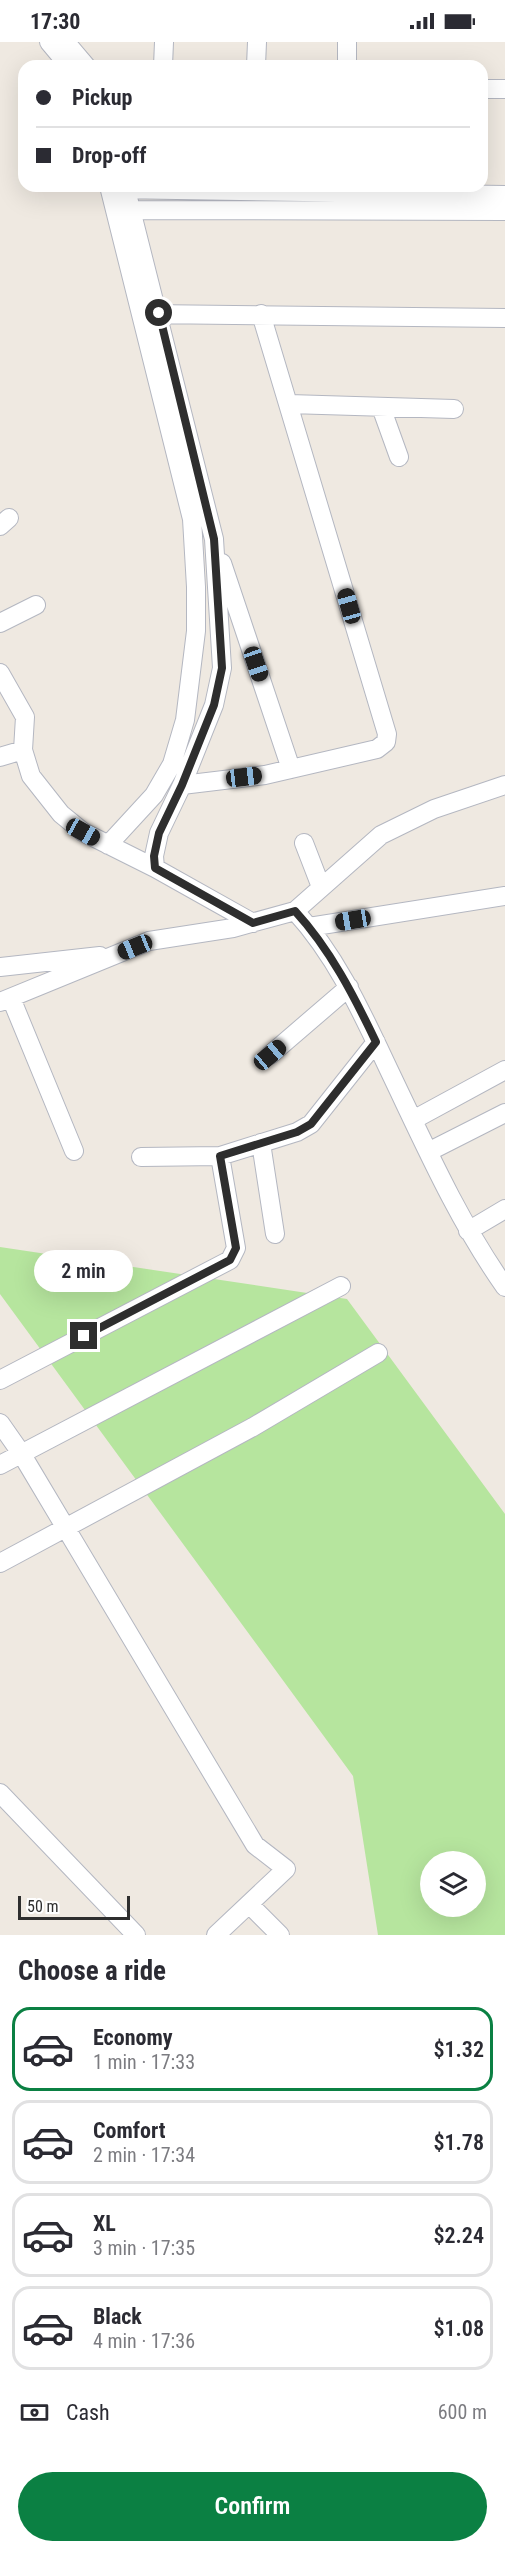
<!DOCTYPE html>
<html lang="en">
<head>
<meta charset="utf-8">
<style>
  :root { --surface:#fff; --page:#f2f2f3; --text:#2b2b33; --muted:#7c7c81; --line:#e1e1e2; --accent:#0b8043 }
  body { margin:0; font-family:"Roboto Condensed",sans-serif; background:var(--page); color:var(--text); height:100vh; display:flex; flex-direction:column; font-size:22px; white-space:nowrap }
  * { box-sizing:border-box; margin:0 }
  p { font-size:20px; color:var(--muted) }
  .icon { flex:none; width:33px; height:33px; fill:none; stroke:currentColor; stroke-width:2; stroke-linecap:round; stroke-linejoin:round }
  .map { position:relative; height:1893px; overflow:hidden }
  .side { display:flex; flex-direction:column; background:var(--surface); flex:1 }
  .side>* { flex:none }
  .hud { position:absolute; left:18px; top:18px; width:470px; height:132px; border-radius:18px; box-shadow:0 6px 24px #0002; display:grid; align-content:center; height:132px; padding:0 18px; background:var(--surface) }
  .buttons { position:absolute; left:420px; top:1809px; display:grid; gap:12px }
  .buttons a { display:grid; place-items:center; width:66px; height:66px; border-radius:50%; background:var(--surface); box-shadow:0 6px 24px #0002; font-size:30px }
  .scale { position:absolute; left:18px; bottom:15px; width:112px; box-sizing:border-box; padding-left:6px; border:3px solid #2e2e2e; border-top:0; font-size:16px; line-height:21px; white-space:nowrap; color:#2e2e2e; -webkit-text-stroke:4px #fff; paint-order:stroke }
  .end { position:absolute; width:27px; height:27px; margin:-14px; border:8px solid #2e2e2e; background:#fff; box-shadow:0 0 0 3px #fff }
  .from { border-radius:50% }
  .bubble { position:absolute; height:42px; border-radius:21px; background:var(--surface); box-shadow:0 6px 24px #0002; font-size:20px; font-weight:600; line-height:42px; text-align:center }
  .car { position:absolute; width:18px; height:36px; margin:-18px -9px; border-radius:8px; box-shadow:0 0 4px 2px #0007; background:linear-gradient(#222 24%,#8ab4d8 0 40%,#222 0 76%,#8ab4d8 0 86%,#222 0) }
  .hud b { display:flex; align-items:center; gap:21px; height:57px; font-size:22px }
  .hud b+b { border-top:2px solid var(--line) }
  .hud i { width:15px; height:15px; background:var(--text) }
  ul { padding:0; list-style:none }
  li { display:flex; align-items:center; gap:18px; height:84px; margin:0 12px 9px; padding:0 6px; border:3px solid var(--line); border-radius:18px }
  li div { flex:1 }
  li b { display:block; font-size:22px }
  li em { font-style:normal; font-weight:600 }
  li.on { border-color:var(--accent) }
  li>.icon { width:54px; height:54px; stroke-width:1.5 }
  h2 { padding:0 18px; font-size:27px; line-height:72px }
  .pay { display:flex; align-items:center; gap:15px; height:66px; padding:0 18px; font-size:22px }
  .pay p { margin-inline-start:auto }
  .primary-button { display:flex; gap:12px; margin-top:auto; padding:12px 18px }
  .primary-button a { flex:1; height:69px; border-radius:36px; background:var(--accent); color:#fff; font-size:24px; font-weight:600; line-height:69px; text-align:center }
  .status { display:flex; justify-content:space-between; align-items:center; height:42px; padding:0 30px; background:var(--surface); direction:ltr }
  .status svg { height:16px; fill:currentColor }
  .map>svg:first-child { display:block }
  .green { fill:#b6e59e; fill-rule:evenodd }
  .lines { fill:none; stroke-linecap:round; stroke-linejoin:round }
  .street-casing { stroke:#b4b7c1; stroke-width:20 }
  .street { stroke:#fff; stroke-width:18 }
  .route { stroke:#2e2e2e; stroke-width:8 }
</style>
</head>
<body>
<div class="status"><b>17:30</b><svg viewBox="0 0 49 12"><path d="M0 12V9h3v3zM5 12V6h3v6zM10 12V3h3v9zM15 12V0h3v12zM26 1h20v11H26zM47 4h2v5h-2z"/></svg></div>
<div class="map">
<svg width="505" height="1893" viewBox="0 0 505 1893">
  <rect width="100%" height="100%" fill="#efe9e1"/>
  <!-- green -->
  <path class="green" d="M0,1205L347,1257L505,1472V1893H378L353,1734L0,1252ZM430,1820H476V1864H430Z"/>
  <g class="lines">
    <!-- street casing -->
    <g class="street-casing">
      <path id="street" d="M49,0L69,24
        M58,0L69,4L86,24
        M163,24L164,0
        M256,24L257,0
        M347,24V0
        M482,47H505
        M125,144L214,497L222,626L214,663L182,743L159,791L154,814L155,826
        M114,147L505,153
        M120,168L505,169
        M147,272L505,276
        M289,362L454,367
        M381,365L399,415
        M0,484L9,476
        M222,521L291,727
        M0,581L36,563
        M0,631L25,675L23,708L31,734L61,772L83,790L155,826L253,881
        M0,715L23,708
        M182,743L265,733L377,707L386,700L387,692L261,272
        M304,801L321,845
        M108,803L154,753L172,722L185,678L196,589V545L192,477L109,144
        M295,869C337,915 362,971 388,1026C424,1101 457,1177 505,1245
        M309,885L505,854
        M0,925L100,914
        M11,956L74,1109
        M0,960L149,899L233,886L295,869L381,793L434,767L505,743
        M270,1013L349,945
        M413,1078L505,1028
        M261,1101L275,1192
        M428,1110L505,1071
        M141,1115L220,1114L297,1090L311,1082L376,1000
        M468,1189L505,1167
        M0,1338L230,1218L236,1206L220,1114
        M0,1381L21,1411L255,1803L286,1827L216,1893
        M0,1423L341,1244
        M0,1521L253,1385L378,1311
        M0,1751L136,1893
        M249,1862L280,1893"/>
    </g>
    <!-- street -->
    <use href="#street" class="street"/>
  </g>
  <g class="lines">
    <!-- route -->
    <path class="route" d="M84,1294L230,1218L236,1206L220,1114L297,1090L311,1082L376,1000C354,954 330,907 295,869L253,881L155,826L154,814L159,791L182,743L214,663L222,626L214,497L159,271"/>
  </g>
</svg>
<div class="buttons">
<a><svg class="icon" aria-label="layers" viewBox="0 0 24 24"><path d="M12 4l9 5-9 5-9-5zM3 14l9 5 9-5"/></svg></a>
</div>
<div class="scale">50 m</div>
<i class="end from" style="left:159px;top:271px"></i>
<i class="end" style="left:84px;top:1294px"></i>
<div class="bubble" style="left:34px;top:1208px;width:99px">2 min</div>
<i class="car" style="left:349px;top:564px;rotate:344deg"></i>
<i class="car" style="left:256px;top:622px;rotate:161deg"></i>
<i class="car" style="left:244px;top:735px;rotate:83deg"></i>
<i class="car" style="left:83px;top:790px;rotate:119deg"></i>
<i class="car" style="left:353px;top:878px;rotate:261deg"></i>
<i class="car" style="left:135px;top:905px;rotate:248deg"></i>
<i class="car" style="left:270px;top:1013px;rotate:50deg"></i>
<div class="hud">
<b><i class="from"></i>Pickup</b>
<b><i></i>Drop-off</b>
</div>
</div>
<section class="side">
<h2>Choose a ride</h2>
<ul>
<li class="on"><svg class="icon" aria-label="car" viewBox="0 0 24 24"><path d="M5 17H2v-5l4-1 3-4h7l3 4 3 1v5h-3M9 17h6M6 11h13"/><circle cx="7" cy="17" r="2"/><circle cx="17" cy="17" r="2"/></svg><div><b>Economy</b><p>1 min · 17:33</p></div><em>$1.32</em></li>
<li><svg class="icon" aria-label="car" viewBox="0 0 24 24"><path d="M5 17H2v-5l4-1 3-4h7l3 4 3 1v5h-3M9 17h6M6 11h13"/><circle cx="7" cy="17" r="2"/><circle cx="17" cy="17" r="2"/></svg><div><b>Comfort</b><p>2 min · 17:34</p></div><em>$1.78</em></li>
<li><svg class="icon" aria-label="car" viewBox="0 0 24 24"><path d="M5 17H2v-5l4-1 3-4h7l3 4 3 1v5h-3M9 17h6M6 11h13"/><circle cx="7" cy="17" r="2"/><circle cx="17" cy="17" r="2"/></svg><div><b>XL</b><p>3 min · 17:35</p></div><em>$2.24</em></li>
<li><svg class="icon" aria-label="car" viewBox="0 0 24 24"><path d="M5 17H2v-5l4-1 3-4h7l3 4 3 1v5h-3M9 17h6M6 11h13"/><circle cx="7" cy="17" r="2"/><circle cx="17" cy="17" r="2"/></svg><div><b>Black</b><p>4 min · 17:36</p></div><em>$1.08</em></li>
</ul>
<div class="pay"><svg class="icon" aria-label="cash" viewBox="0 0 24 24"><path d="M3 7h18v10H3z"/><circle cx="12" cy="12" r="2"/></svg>Cash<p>600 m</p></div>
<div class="primary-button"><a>Confirm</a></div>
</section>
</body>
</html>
